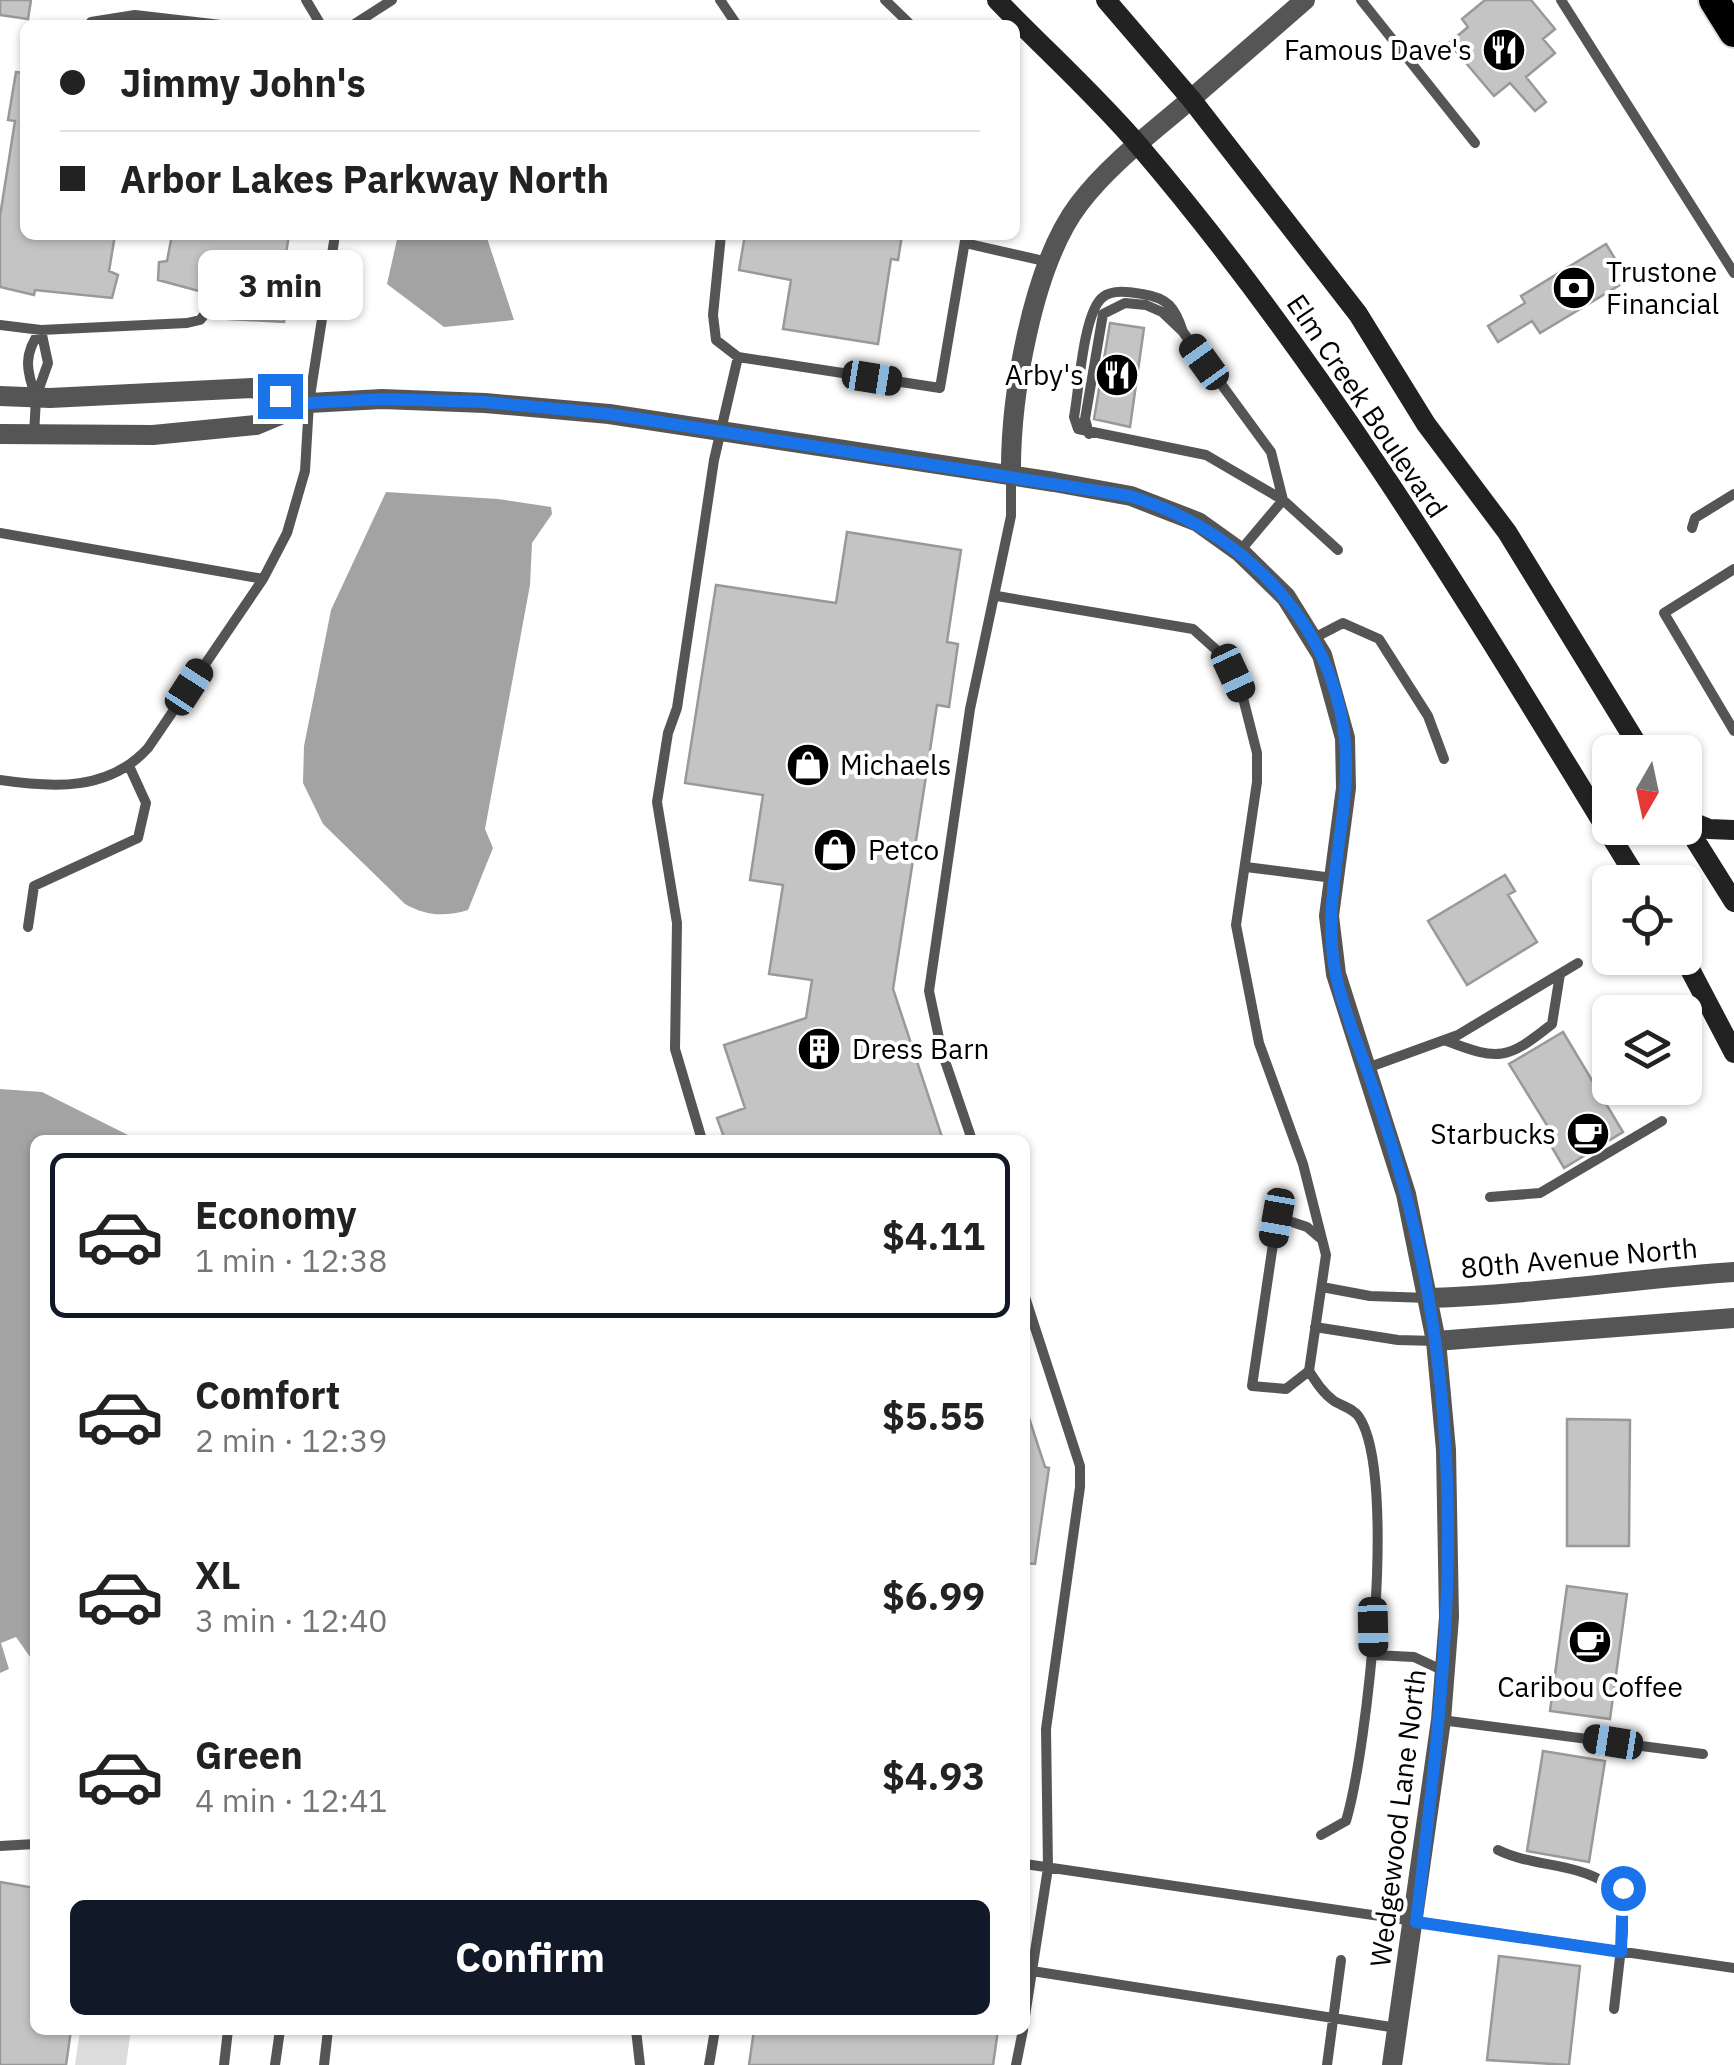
<!DOCTYPE html>
<html lang="en">
<head>
<meta charset="utf-8">
<style>
  :root { --surface:#fff; --page:#f2f2f2; --text:#222; --muted:#767676; --line:#e0e0e0; --accent:#111827 }
  body { margin:0; font-family:"IBM Plex Sans",sans-serif; background:var(--page); color:var(--text); height:100vh; display:flex; flex-direction:column; font-size:38px; white-space:nowrap }
  * { box-sizing:border-box; margin:0 }
  p { font-size:32px; color:var(--muted) }
  .icon { flex:none; width:55px; height:55px; fill:none; stroke:currentColor; stroke-width:2; stroke-linecap:round; stroke-linejoin:round }
  .map { position:relative; flex:1; overflow:hidden }
  .panel { position:absolute; left:30px; top:1135px; width:1000px; height:900px; display:flex; flex-direction:column; background:var(--surface); border-radius:15px; box-shadow:0 2px 8px #0004 }
  .panel>* { flex:none }
  .top-card { position:absolute; left:20px; top:20px; width:1000px; height:220px; border-radius:15px; box-shadow:0 2px 8px #0004; display:grid; align-content:center; height:220px; padding:0 40px; background:var(--surface) }
  .needle { width:65px; rotate:189deg }
  .tools { position:absolute; left:1592px; top:735px; display:grid; gap:20px }
  .tools a { display:grid; place-items:center; width:110px; height:110px; border-radius:15px; background:var(--surface); box-shadow:0 2px 8px #0004; font-size:50px }
  .end { position:absolute; width:45px; height:45px; margin:-22px; border:12px solid #1a73e8; background:#fff; box-shadow:0 0 0 5px #fff }
  .from { border-radius:50% }
  .bubble { position:absolute; height:70px; border-radius:15px; background:var(--surface); box-shadow:0 2px 8px #0004; font-size:32px; font-weight:700; line-height:70px; text-align:center }
  .car { position:absolute; width:30px; height:60px; margin:-30px -15px; border-radius:12px; box-shadow:0 0 8px 2px #0007; background:linear-gradient(#222 24%,#8ab4d8 0 40%,#222 0 76%,#8ab4d8 0 86%,#222 0) }
  .top-card b { display:flex; align-items:center; gap:35px; height:95px; font-size:38px }
  .top-card b+b { border-top:2px solid var(--line) }
  .top-card i { width:25px; height:25px; background:var(--text) }
  ul { padding:18px 0 0; list-style:none }
  li { display:flex; align-items:center; gap:30px; height:165px; margin:0 20px 15px; padding:0 20px; border:5px solid transparent; border-radius:15px }
  li div { flex:1 }
  li b { display:block; font-size:38px }
  li em { font-style:normal; font-weight:700 }
  li.on { border-color:var(--accent) }
  li>.icon { width:90px; height:90px; stroke-width:1.5 }
  .button { display:flex; gap:20px; margin-top:auto; padding:20px 40px }
  .button a { flex:1; height:115px; border-radius:15px; background:var(--accent); color:#fff; font-size:40px; font-weight:700; line-height:115px; text-align:center }
  .map>svg:first-child { display:block }
  .green { fill:#dcdcdc }
  .water { fill:#a3a3a3 }
  .building { fill:#c4c4c4; stroke:#999; stroke-width:2.5 }
  .lines { fill:none; stroke-linecap:round; stroke-linejoin:round }
  .motorway-casing { stroke:#dbdbdb; stroke-width:34 }
  .service { stroke:#555; stroke-width:10 }
  .minor { stroke:#555; stroke-width:20 }
  .tertiary { stroke:#555; stroke-width:20 }
  .secondary { stroke:#222; stroke-width:20 }
  .motorway { stroke:#000; stroke-width:30 }
  .route { stroke:#1a73e8; stroke-width:12 }
  .labels { text-anchor:middle; stroke-width:8; stroke-linejoin:round; paint-order:stroke }
  .poi-label { font-size:28px; fill:#000; stroke:#fff; text-anchor:start }
  .street-label { font-size:28px; fill:#000; stroke:#fff }
</style>
</head>
<body>
<div class="map">
<svg width="1734" height="2065" viewBox="0 0 1734 2065">
  <rect width="100%" height="100%" fill="#fff"/>
  <!-- green -->
  <path class="green" d="M80,2030H131L126,2065H75Z"/>
  <!-- water -->
  <path class="water" d="M398,235H486L514,320L444,327L387,284Z
    M386,492L498,499L551,507L552,514L532,543L530,585L485,829L493,848L468,910C445,917 426,916 405,904L323,824L303,783L304,746L331,610Z
    M0,1089L42,1092L138,1140H35V1664L16,1637L1,1643L9,1669L0,1673Z"/>
  <!-- building -->
  <path class="building" d="M0,0H31L28,19L0,15Z
    M1485,0H1531L1555,29L1543,39L1555,53L1526,77L1546,102L1535,111L1510,83L1494,96L1449,43L1468,27L1462,19Z
    M16,72L25,73V235H115L109,271L118,275L112,298L35,290L34,295L0,287V216L15,121L8,120Z
    M172,235H289L279,296L288,299L284,322L229,319L233,297L224,290L210,294L158,280L159,262L167,261Z
    M745,235H902L898,260L891,259L878,344L783,329L791,280L739,270Z
    M1606,244L1628,280L1540,333L1532,321L1498,342L1488,326L1525,303L1521,296Z
    M1110,323L1144,328L1130,427L1094,419Z
    M847,532L961,550L947,642L958,644L949,707L937,705L893,989L943,1140H725L717,1118L745,1108L724,1045L806,1018L812,980L769,974L783,885L750,880L763,795L685,783L716,585L836,603Z
    M1505,875L1515,891L1508,895L1537,942L1467,985L1428,921Z
    M1563,1032L1623,1132L1564,1168L1547,1139L1553,1135L1509,1064Z
    M1028,1415L1045,1467L1049,1468L1035,1564L1025,1563Z
    M1567,1419L1630,1420L1629,1546H1567Z
    M1567,1586L1627,1594L1610,1719L1550,1711Z
    M1543,1751L1605,1761L1589,1862L1527,1851Z
    M0,1882L35,1888V2030H71L66,2065H0Z
    M1499,1956L1580,1966L1569,2065L1487,2060Z
    M754,2030H998L993,2065H749Z"/>
  <g class="lines">
    <!-- motorway casing -->
    <g class="motorway-casing">
      <path id="motorway" d="M1714,0L1734,32"/>
    </g>
    <!-- service -->
    <path class="service" d="M306,0L321,25
      M720,0L737,25
      M885,0L911,25
      M1361,0L1475,143
      M1561,0L1734,273
      M91,22L135,15L221,25
      M353,25L392,0
      M965,243L1048,262
      M0,325L41,330L187,323L200,320L219,297
      M41,330L48,363L36,397C26,370 23,354 41,330Z
      M1183,332C1175,307 1168,298 1142,294C1130,292 1113,289 1103,297C1083,312 1079,391 1074,417L1078,429L1206,455L1283,500L1338,550
      M738,357L940,388L966,235
      M1089,434L1085,419L1103,314L1125,303L1146,305L1162,312L1183,332L1271,452L1283,500L1240,551
      M34,435L36,398
      M1692,528L1695,518L1734,494
      M0,533L263,579
      M1734,569L1664,613L1734,731
      M997,596L1193,629L1222,655L1242,694L1257,753V782L1236,925L1259,1043L1303,1164L1326,1255L1309,1371C1316,1382 1323,1393 1334,1401C1342,1406 1354,1409 1359,1417C1398,1475 1367,1751 1346,1821L1321,1835
      M1314,638L1343,623L1379,639L1428,716L1444,759
      M0,780C54,788 109,791 148,748L263,579L287,533L305,471L309,403L335,235
      M1246,867L1333,878
      M28,927L34,886L138,838L146,803L130,768
      M1447,1041C1499,1061 1507,1060 1552,1024L1560,974
      M1367,1068L1458,1035L1578,963
      M702,1140L675,1049L677,923L657,802L668,733L677,708L714,460L738,357L716,340L713,315L721,235
      M972,1140L942,1052L929,991L970,709L1011,516V476
      M1490,1197L1540,1193L1662,1121
      M1322,1287L1370,1296L1428,1298
      M1025,1297L1080,1466V1487L1046,1729L1048,1868L1025,2016
      M1315,1327L1398,1340L1436,1341
      M1309,1371L1286,1389L1252,1386L1277,1217L1307,1227L1320,1238
      M1374,1655L1414,1657L1444,1671
      M1441,1720L1703,1754
      M0,1846L35,1844
      M1498,1850C1533,1867 1572,1862 1606,1883
      M1025,1864L1734,1968
      M1032,1971L1397,2028
      M1614,2009L1623,1931V1887
      M636,2030L640,2065
      M224,2065L228,2030
      M275,2065L280,2030
      M324,2065L328,2030
      M709,2065L715,2030
      M1016,2065L1023,2030
      M1327,2065L1341,1960"/>
    <!-- minor -->
    <path class="minor" d="M1191,99L1305,0"/>
    <!-- tertiary -->
    <path class="tertiary" d="M0,396L50,398L252,388L309,403L382,399L485,403L609,414L1054,482L1131,496L1198,522L1240,552L1286,597L1322,655L1345,738L1346,788L1329,916L1336,974L1406,1194L1436,1341L1446,1450L1449,1617L1441,1720L1392,2065
      M0,434L153,435L256,425L309,403
      M1011,476C1010,398 1032,266 1079,204C1110,163 1153,132 1191,99
      M1429,1298C1531,1295 1632,1279 1734,1272
      M1436,1341L1734,1318"/>
    <!-- secondary -->
    <path class="secondary" d="M997,0C1044,49 1096,95 1140,147C1333,373 1484,630 1639,882
      M1106,0L1191,99L1358,314L1426,424L1507,532L1642,752
      M1685,819L1709,829L1734,830
      M1685,824L1734,902
      M1684,958L1734,1053"/>
    <!-- motorway -->
    <use href="#motorway" class="motorway"/>
  </g>
  <g class="lines">
    <!-- route -->
    <path class="route" d="M280,396L308,403L382,399L485,402L609,414L1130,496C1259,536 1358,650 1345,791C1340,854 1323,912 1336,976C1345,1016 1362,1054 1375,1093C1395,1152 1412,1212 1424,1273C1468,1501 1443,1696 1416,1922L1621,1952L1623,1888"/>
  </g>
  <!-- icons -->
  <defs>
    <g id="restaurant-disc" transform="scale(2.25)"><circle r="9.5" fill="#000" stroke="#fff"/><path d="M-5-6h1v4h1v-4h1v4h1v-4h1v5L-1.5 .5V6h-2V.5L-5-1ZM5-6V6H3V1.5H1.5Q1.5-4 5-6Z" fill="#fff"/></g>
    <g id="bank-disc" transform="scale(2.25)"><circle r="9.5" fill="#000" stroke="#fff"/><path d="M-6-4H6V4H-6ZM0-2.3a2.3 2.3 0 1 0 0 4.6a2.3 2.3 0 1 0 0-4.6Z" fill="#fff"/></g>
    <g id="shop-disc" transform="scale(2.25)"><circle r="9.5" fill="#000" stroke="#fff"/><path d="M-5-2.5h2.3a2.7 3.5 0 0 1 5.4 0H5L5.5 6h-11ZM-1.5-2.5h3a1.5 2.3 0 0 0-3 0Z" fill="#fff"/></g>
    <g id="building-disc" transform="scale(2.25)"><circle r="9.5" fill="#000" stroke="#fff"/><path d="M-4-6H4V6H1V3H-1V6H-4ZM-2.5-4.3h1.7v1.8h-1.7ZM.8-4.3h1.7v1.8H.8ZM-2.5-1h1.7V.8h-1.7ZM.8-1h1.7V.8H.8Z" fill="#fff"/></g>
    <g id="cafe-disc" transform="scale(2.25)"><circle r="9.5" fill="#000" stroke="#fff"/><path d="M-5.5-4.5H6V0H3Q3 3.5 0 3.5H-2.5Q-5.5 3.5-5.5 0ZM3-3.2v2h1.7v-2ZM-6 4.5H4V6H-6Z" fill="#fff"/></g>
  </defs>
  <g fill-rule="evenodd">
    <use href="#restaurant-disc" x="1504" y="50"/>
    <use href="#bank-disc" x="1574" y="288"/>
    <use href="#restaurant-disc" x="1117" y="375"/>
    <use href="#shop-disc" x="808" y="765"/>
    <use href="#shop-disc" x="835" y="850"/>
    <use href="#building-disc" x="819" y="1049"/>
    <use href="#cafe-disc" x="1588" y="1134"/>
    <use href="#cafe-disc" x="1590" y="1642"/>
  </g>
  <g class="labels">
    <!-- poi labels -->
    <g class="poi-label">
      <text x="1472" y="60" text-anchor="end">Famous Dave's</text>
      <text x="1606" y="282">Trustone<tspan x="1606" dy="32">Financial</tspan></text>
      <text x="1084" y="385" text-anchor="end">Arby's</text>
      <text x="840" y="775">Michaels</text>
      <text x="868" y="860">Petco</text>
      <text x="852" y="1059">Dress Barn</text>
      <text x="1556" y="1144" text-anchor="end">Starbucks</text>
      <text x="1590" y="1697" text-anchor="middle">Caribou Coffee</text>
    </g>
    <!-- street labels -->
    <g class="street-label">
      <text transform="translate(1367 406) rotate(56)" y="10">Elm Creek Boulevard</text>
      <text transform="translate(1579 1258) rotate(-5)" y="10">80th Avenue North</text>
      <text transform="translate(1398 1818) rotate(-83)" y="10">Wedgewood Lane North</text>
    </g>
  </g>
</svg>
<div class="tools">
<a><svg class="needle" viewBox="-14 -14 28 28"><path d="M0-13l5 13h-10z" fill="#e53935"/><path d="M0 13l5-13h-10z" fill="#767676"/></svg></a>
<a><svg class="icon" aria-label="locate" viewBox="0 0 24 24"><circle cx="12" cy="12" r="6"/><path d="M12 2v4M12 18v4M2 12h4M18 12h4"/></svg></a>
<a><svg class="icon" aria-label="layers" viewBox="0 0 24 24"><path d="M12 4l9 5-9 5-9-5zM3 14l9 5 9-5"/></svg></a>
</div>
<i class="end from" style="left:1623px;top:1888px"></i>
<i class="end" style="left:280px;top:396px"></i>
<div class="bubble" style="left:198px;top:250px;width:165px">3 min</div>
<i class="car" style="left:1204px;top:362px;rotate:324deg"></i>
<i class="car" style="left:872px;top:378px;rotate:99deg"></i>
<i class="car" style="left:1233px;top:673px;rotate:155deg"></i>
<i class="car" style="left:189px;top:687px;rotate:33deg"></i>
<i class="car" style="left:1277px;top:1218px;rotate:190deg"></i>
<i class="car" style="left:1373px;top:1627px;rotate:179deg"></i>
<i class="car" style="left:1613px;top:1742px;rotate:279deg"></i>
<div class="top-card">
<b><i class="from"></i>Jimmy John's</b>
<b><i></i>Arbor Lakes Parkway North</b>
</div>
<section class="panel">
<ul>
<li class="on"><svg class="icon" aria-label="car" viewBox="0 0 24 24"><path d="M5 17H2v-5l4-1 3-4h7l3 4 3 1v5h-3M9 17h6M6 11h13"/><circle cx="7" cy="17" r="2"/><circle cx="17" cy="17" r="2"/></svg><div><b>Economy</b><p>1 min · 12:38</p></div><em>$4.11</em></li>
<li><svg class="icon" aria-label="car" viewBox="0 0 24 24"><path d="M5 17H2v-5l4-1 3-4h7l3 4 3 1v5h-3M9 17h6M6 11h13"/><circle cx="7" cy="17" r="2"/><circle cx="17" cy="17" r="2"/></svg><div><b>Comfort</b><p>2 min · 12:39</p></div><em>$5.55</em></li>
<li><svg class="icon" aria-label="car" viewBox="0 0 24 24"><path d="M5 17H2v-5l4-1 3-4h7l3 4 3 1v5h-3M9 17h6M6 11h13"/><circle cx="7" cy="17" r="2"/><circle cx="17" cy="17" r="2"/></svg><div><b>XL</b><p>3 min · 12:40</p></div><em>$6.99</em></li>
<li><svg class="icon" aria-label="car" viewBox="0 0 24 24"><path d="M5 17H2v-5l4-1 3-4h7l3 4 3 1v5h-3M9 17h6M6 11h13"/><circle cx="7" cy="17" r="2"/><circle cx="17" cy="17" r="2"/></svg><div><b>Green</b><p>4 min · 12:41</p></div><em>$4.93</em></li>
</ul>
<div class="button"><a>Confirm</a></div>
</section>
</div>
</body>
</html>
